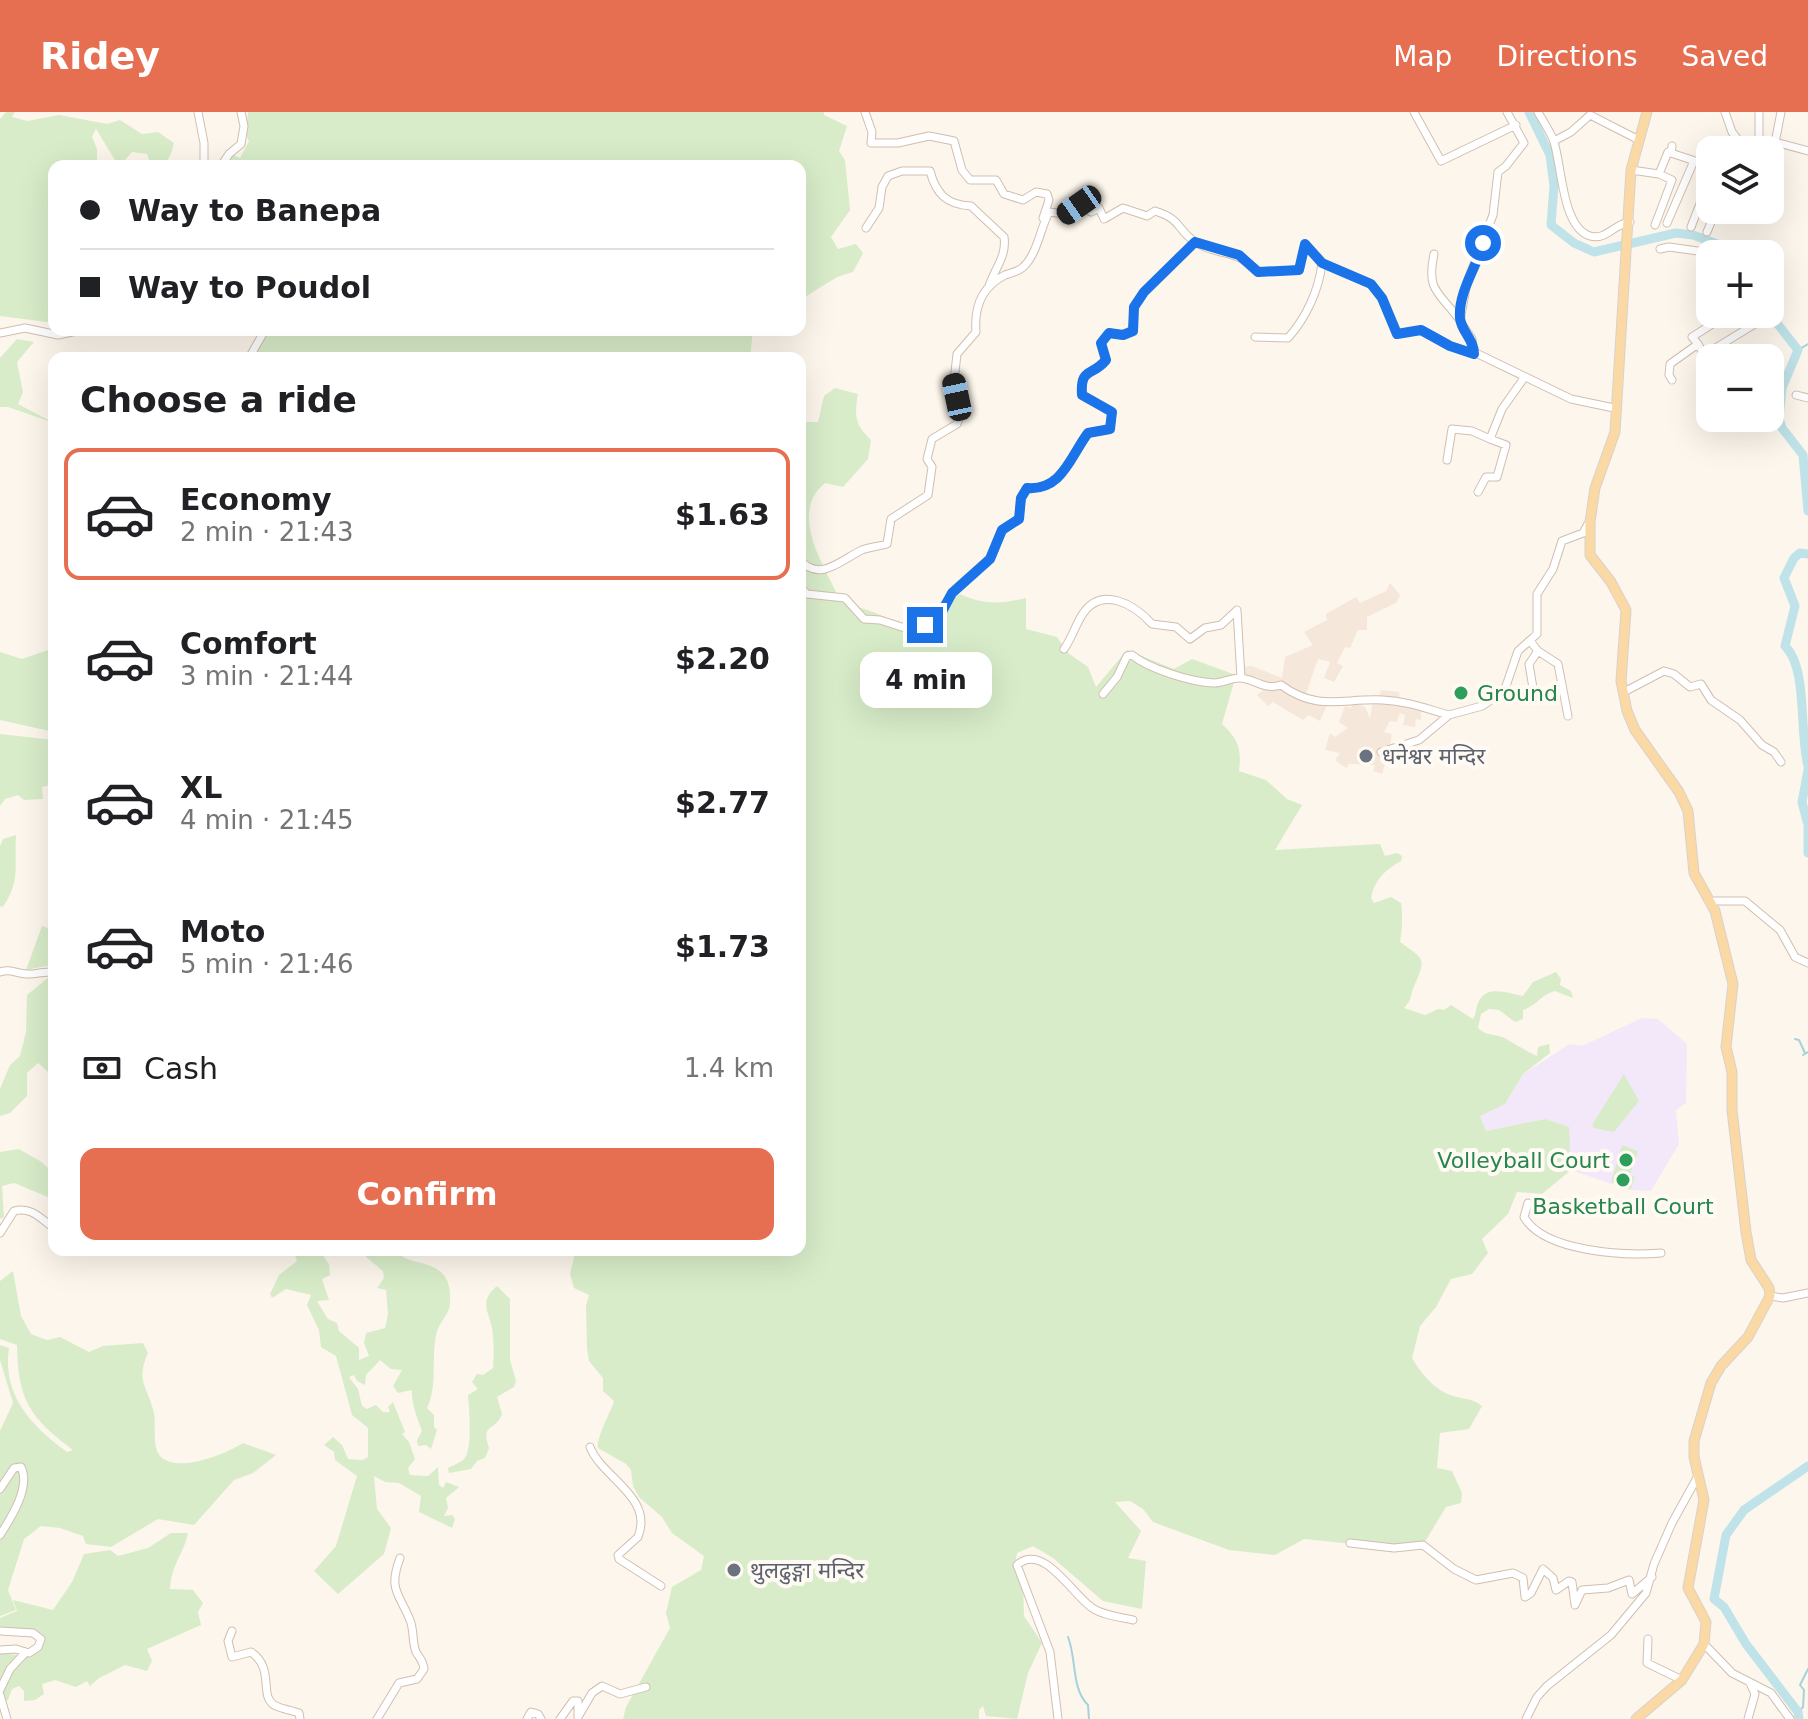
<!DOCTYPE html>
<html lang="en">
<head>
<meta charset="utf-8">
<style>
  :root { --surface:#fff; --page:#f6f6f6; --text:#202124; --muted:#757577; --line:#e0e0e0; --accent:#e76f51 }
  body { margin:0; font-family:"DejaVu Sans","Noto Sans Devanagari",sans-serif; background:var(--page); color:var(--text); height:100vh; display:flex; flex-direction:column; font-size:30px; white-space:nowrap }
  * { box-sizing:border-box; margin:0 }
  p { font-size:26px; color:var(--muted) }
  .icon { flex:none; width:44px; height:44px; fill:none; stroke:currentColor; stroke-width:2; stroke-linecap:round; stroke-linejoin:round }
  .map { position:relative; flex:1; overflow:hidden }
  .side { position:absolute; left:48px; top:240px; width:758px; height:904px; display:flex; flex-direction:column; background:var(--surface); border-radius:16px; box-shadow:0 8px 32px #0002 }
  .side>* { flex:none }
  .banner { position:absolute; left:48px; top:48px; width:758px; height:176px; border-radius:16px; box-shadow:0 8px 32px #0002; display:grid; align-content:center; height:176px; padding:0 32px; background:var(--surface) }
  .tools { position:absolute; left:1696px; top:24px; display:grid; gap:16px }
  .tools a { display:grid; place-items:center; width:88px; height:88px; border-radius:16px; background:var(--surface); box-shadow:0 8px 32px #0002; font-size:40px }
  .end { position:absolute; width:36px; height:36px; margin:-18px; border:10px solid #1a73e8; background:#fff; box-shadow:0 0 0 4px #fff }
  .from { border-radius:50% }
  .bubble { position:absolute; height:56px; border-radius:16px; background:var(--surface); box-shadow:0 8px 32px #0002; font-size:26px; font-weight:600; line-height:56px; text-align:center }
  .car { position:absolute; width:24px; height:48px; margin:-24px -12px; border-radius:10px; box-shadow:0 0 6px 2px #0007; background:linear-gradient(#222 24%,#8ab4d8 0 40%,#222 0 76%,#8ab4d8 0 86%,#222 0) }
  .banner b { display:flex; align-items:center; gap:28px; height:76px; font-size:30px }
  .banner b+b { border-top:2px solid var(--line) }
  .banner i { width:20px; height:20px; background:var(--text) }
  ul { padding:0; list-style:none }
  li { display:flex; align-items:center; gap:24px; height:132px; margin:0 16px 12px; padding:0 16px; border:4px solid transparent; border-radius:16px }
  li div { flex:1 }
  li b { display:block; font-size:30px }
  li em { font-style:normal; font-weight:600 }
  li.on { border-color:var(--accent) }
  li>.icon { width:72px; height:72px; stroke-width:1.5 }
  h2 { padding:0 32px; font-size:36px; line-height:96px }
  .pay { display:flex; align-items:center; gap:20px; height:88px; padding:0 32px; font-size:30px }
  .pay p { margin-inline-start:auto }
  .action { display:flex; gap:16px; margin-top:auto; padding:16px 32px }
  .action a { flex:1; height:92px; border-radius:16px; background:var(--accent); color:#fff; font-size:32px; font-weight:600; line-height:92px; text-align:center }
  header { display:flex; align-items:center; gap:48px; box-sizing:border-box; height:112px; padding:0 40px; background:var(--accent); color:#fff }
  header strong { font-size:38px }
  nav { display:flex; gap:44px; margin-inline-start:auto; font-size:28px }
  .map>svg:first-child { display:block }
  .residential { fill:#f5e8da }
  .education { fill:#f3e8fa }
  .green { fill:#d8ecc9 }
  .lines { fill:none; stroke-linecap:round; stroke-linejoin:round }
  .stream { stroke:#a5d3da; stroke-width:2 }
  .river { stroke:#bfe3e8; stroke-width:9 }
  .minor-casing { stroke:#d1beb0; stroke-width:9 }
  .major-casing { stroke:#dad1cd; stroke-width:11 }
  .minor { stroke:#fff; stroke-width:7 }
  .major { stroke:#fbd9a5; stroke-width:9 }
  .route { stroke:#1a73e8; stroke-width:10 }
  .leisure-dot { fill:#2e9e5b; stroke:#fffaf3; stroke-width:3 }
  .worship-dot { fill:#6b7280; stroke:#fffaf3; stroke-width:3 }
  .labels { text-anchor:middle; stroke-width:8; stroke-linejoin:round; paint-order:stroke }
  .leisure-label { font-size:22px; fill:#27864d; stroke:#fffaf3; text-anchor:start }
  .worship-label { font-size:22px; fill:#5b616d; stroke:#fffaf3; text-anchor:start }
</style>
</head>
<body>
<header>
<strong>Ridey</strong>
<nav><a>Map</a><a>Directions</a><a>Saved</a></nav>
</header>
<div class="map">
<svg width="1808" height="1607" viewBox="0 0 1808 1607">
  <rect width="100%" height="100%" fill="#fdf6ec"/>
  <!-- residential -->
  <path class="residential" d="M1390,471L1400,483L1396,491L1367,505V518H1358L1350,536L1345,535L1337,551L1343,554L1334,570L1324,566L1330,550L1318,547L1304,588L1327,593L1320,609L1308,603L1303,608L1273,590L1268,594L1257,583L1266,576L1243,565L1241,555L1252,554L1282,566L1285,545L1313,533L1304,520L1327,508L1326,502L1356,485L1360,491L1386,479Z
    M1381,578L1399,580L1400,586L1413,588L1412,593L1421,594V608L1416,607L1415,615L1403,613L1405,603L1400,601L1397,610L1390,609L1384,620L1392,622L1389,637L1379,638L1381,650L1385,652L1382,662L1373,659L1375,653L1349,652L1346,656L1335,648L1340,641L1325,638L1330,621L1335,625L1348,616L1339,610L1345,594L1351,596L1353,590L1365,595L1370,606L1373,588H1378Z"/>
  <!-- education -->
  <path class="education" d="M1642,906L1658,907L1687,932L1686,991L1676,998L1679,1032L1651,1079L1630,1078L1571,1058L1568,1015L1545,1007L1486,1019L1479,1003L1505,992L1523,962L1570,932L1582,934Z"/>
  <!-- green -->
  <path class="green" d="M6,0H15L12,5L27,9L59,3L107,12L120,8L142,22L158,20L174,31C170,47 168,52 151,54L147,42L132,40L125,48H115L96,17L92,25L97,37V54H54V211L0,204V7Z
    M248,0H824V3L847,14L839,39L845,48L850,98L831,125L838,137L856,132L863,141L853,160L837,165L800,188V54H223L231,42L240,46L249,29L246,23Z
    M264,218H753L750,246H251Z
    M17,227L34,230L17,250L23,280L18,292L54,311L8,295H0V246Z
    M835,276L858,282C854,304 855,313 871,328L868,347L843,375L825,371C787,402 826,456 841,490C852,494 863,496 873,500C902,511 907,525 940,513L950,488L960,482C983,493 1002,492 1026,486V517L1057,525L1068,541L1088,555L1096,575L1127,538L1174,557L1192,547L1236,563L1222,612C1238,627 1242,637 1239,659L1266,668L1287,687L1302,693L1275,738L1380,732L1385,744L1397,741L1402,744L1401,749C1386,757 1374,768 1371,786L1374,791L1391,785L1401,791C1403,802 1402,818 1400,830C1421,846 1428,844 1415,872C1410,882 1413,887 1404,896L1425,903L1438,897L1444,898L1451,893L1473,907C1477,901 1475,896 1479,889C1488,872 1510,882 1523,884L1533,870L1556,860L1561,867L1560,873L1571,879L1573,886L1555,879C1542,882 1536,894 1523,898V907L1515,910L1499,898L1489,897L1481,902L1478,916C1485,923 1492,922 1502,925C1504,925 1529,941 1537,944L1538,935L1549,932L1550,941L1523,962L1505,992L1480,1004L1486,1019L1545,1007L1569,1015L1571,1058L1542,1082L1517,1080L1508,1102L1482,1127L1488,1141L1472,1162L1451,1167L1436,1195L1420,1214L1412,1246C1421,1262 1437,1281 1457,1285C1468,1288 1473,1287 1482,1294L1469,1317L1440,1321L1437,1356L1452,1359L1462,1381L1461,1391L1446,1395L1423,1433L1394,1436L1304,1427L1275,1443L1229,1438L1153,1410L1143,1397L1130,1389L1115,1390L1141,1419L1128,1446L1146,1449L1142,1497L1103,1489L1053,1446L1033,1434L1017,1441L1015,1451L1023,1473L1024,1504L1042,1531L1028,1561L1017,1607L986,1604L983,1594L979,1598V1607H623L626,1595L670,1516L666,1501L672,1475L701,1458L704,1444L672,1421L662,1405L639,1385L633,1374L631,1358L626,1352L598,1336C596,1326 610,1302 614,1289L603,1279V1266L589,1249L587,1236L586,1194L589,1183L574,1176L570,1162L576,1138H800V310H818L824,284Z
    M54,536V620L0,608V540L22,547Z
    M0,622L54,628V672L42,675L43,687L24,688L18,683L5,687L0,694Z
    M16,723C14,753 21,768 3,795L0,794V734L3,727Z
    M42,814L54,818V856L46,854L26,858Z
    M54,861V965L38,951L27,961V984L10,1001L0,1004V977L10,953L20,944L26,920L27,883Z
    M1624,962L1639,989L1614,1020L1594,1016L1592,1013Z
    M1622,1033L1638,1039L1630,1062L1625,1061L1635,1065L1631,1077L1611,1070Z
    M19,1037L40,1049L54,1061V1083L48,1085L14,1071L2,1074L4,1105L0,1107V1040Z
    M293,1138H319L329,1152L330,1163L322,1167L329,1188L317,1189L328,1207L337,1211L339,1219L359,1236V1248L369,1244L364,1231L366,1221L385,1216L388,1202L386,1178L377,1176L384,1166L383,1159L366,1145L369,1138L382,1140L385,1144L399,1142C410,1152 431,1149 443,1162C449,1169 451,1181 450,1191C450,1203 439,1209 436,1223C431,1248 438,1273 427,1296L434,1303V1315L437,1318L431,1337L426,1333L418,1334L417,1328L422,1319C418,1308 411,1292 412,1278L398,1281L393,1274L402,1258L391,1257L380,1248L366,1263L365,1273L357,1269L354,1263L349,1265L358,1277L362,1294L367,1297L376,1293L383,1300H390L388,1295L393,1290L405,1320L402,1322L409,1330L415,1347L408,1356L410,1363L428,1364L438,1355L439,1373L443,1376L446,1370L459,1375L446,1386L448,1396L444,1404L452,1403L455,1407L452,1416L419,1400L421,1384L399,1371L385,1370L374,1364L377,1397L391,1416L384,1442L338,1482L314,1459L336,1434L357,1364L335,1348L334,1340L324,1333L333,1325L342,1333L348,1347L362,1348L368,1345V1316L352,1303L336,1244L321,1235L319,1218L307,1193L311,1183L286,1177L272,1186L270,1182L279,1163L297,1149Z
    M13,1159L21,1204L31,1222L47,1228L60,1225L89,1240L103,1234L143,1231L148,1241C135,1270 148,1275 154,1301C156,1312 153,1328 157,1339C169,1366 226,1342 243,1331L276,1343L253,1361L234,1368L194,1413L158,1407L111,1435L86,1432L83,1424L60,1416L41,1414L24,1427L8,1478L16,1498L0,1504V1319L13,1291L0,1248V1233L9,1236C2,1283 31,1314 67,1340L73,1338C29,1305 18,1288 17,1233L0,1227V1169Z
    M497,1174L510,1187V1248L516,1269L514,1275L497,1285L502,1302C496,1320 480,1310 489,1336L485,1346L477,1349L471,1357L449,1361L448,1356C453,1353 460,1351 464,1347C473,1337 469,1297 468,1283L478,1277L472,1270L477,1262L483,1263L493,1256C494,1243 494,1229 492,1216C488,1198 479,1189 497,1174Z
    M171,1421H188C183,1444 172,1450 170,1477L193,1478L203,1491L198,1500L201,1513L147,1537L152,1549L147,1559L125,1553L99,1566L90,1574L87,1569L76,1575L55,1568L42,1572L44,1582L35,1588L24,1589V1579L19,1574L12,1577L8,1588L0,1592V1541L27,1544L44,1527L36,1519L0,1517V1506L17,1499L13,1488L53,1498L72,1470L84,1442L110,1438L118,1444L148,1436Z"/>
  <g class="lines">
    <!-- stream -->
    <path class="stream" d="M1798,238L1808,232
      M1795,927L1799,928L1805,941
      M1803,943L1808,940
      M1068,1525C1077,1548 1071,1576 1088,1593L1089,1607
      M1798,1600L1803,1595L1804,1578L1800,1573L1808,1557"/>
    <!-- river -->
    <path class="river" d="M1529,0L1550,43L1554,74L1551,113L1574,131L1594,140L1676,121L1693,123L1744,142
      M1770,163L1776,210L1798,238L1782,276L1779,306L1782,316L1803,343L1808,399
      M1808,442L1800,441L1794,446L1784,466L1795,494L1785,534C1808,556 1799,621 1808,654
      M1808,658L1802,690L1808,713
      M1808,716V741
      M1799,1607L1798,1600L1746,1532L1724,1495L1714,1487L1726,1423L1744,1398L1808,1354"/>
    <!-- minor casing -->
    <g class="minor-casing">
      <path id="minor" d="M198,0L204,31V54
        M865,0L872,20L871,31H898L929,24L954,29L962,58L970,68H996L1004,82L1023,88L1036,80L1047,82L1049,88L1043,106
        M1414,0L1441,49L1516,13
        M1538,0C1543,9 1549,18 1553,27C1562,50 1561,115 1590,124C1606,129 1615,111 1630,110
        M1725,0L1732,20L1739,29L1779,31L1808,39
        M1759,0V30
        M1554,29L1571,20L1590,3L1639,28
        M1775,31L1781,0
        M1672,34L1671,41L1710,54
        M221,54L229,42L241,32L244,14L241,0
        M1631,58L1659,62L1668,40L1671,41
        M1667,111L1694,49
        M1655,113L1672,68L1659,62
        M1691,115L1710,66
        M866,116L879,96L882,75L888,64L902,59H930C936,82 947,93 971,94L1004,125C1007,144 995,156 989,174
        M1707,120L1716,98
        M1660,137L1669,135L1719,142
        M1434,142C1426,179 1439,180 1459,207
        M0,221L25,216L58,223L82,218
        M1255,225L1288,226C1306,206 1319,178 1322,151
        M1698,232L1704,243L1768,204
        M1474,242L1472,227L1460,209L1467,170L1493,103L1498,60L1506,54L1524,31L1507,0
        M249,246L265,218
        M1672,268L1669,263L1670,252L1698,232L1692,225L1728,202
        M1796,283L1808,286
        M1447,348L1452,317L1472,319L1490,327L1502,297L1524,266
        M1478,380L1486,365H1497L1506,333L1490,327
        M800,448C820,471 842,447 862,438C870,435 880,434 887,432L891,407L928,383L932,355L927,347L932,327L957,312L961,301L954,269L957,242L976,220C974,196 981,175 1005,163C1010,161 1017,160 1022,156C1037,144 1040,117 1049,100L1066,102L1079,93L1091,100L1099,96L1104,107L1123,96L1147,104L1155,99C1183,108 1175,116 1195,130C1218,145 1235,135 1258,160L1299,158L1305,132L1322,151L1371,172L1382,186L1397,222L1421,218L1450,234L1478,242L1571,287L1614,296
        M800,475L807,482L845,486L864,507L880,508L908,517L932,513L952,481L990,447L1002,418L1019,407L1021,386L1027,376C1062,379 1070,344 1088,321L1110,317L1112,300L1082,283C1080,256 1092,265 1106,248L1101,231L1109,221L1123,223L1133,219L1134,195L1144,180L1195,130
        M1530,529L1538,539L1529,552L1533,576
        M1064,537C1072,526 1075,514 1082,503C1101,473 1134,492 1152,512L1176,515L1190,527L1205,516L1221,513L1237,498L1241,566
        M1538,539L1558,552L1568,604
        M1624,580L1664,559L1674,562L1690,575L1701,572L1711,588L1740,608L1762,633L1774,640L1781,650
        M1103,582L1117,565L1127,544L1132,543C1149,557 1191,570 1214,571C1223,571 1231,566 1239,566C1254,566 1264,579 1281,573C1318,600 1342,586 1383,588C1407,589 1427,597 1449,603
        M1381,640L1419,628L1449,603L1482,594L1497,584L1506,574L1518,539L1537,522V482L1553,457L1562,429L1583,421L1588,412
        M1710,789H1745L1780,818L1795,845L1808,851
        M0,860C11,856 16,862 27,862C37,863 43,858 54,861
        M1528,1091L1524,1105C1544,1140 1625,1144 1661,1141
        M0,1121L14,1099C31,1094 41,1107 54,1116
        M1770,1184L1783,1186L1808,1181
        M590,1335C602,1366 654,1385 638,1425L618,1443L619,1447L661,1474
        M0,1377L14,1356L21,1355C31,1375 11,1406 0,1423
        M1350,1431L1394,1436L1423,1433L1454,1457L1476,1468L1513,1461L1523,1466L1525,1485L1531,1481L1543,1457L1553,1466L1556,1478L1569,1469L1572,1470L1575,1493L1582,1478L1608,1476L1629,1468L1632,1482L1652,1465
        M0,1519L33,1521L41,1527L38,1535L29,1541L16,1537L0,1538
        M232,1519L228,1529L232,1545L251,1540C275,1556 259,1584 274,1593C281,1597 291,1598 299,1601L300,1607
        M1648,1527L1647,1551L1682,1568
        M1704,1532L1732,1561L1771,1581L1790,1607
        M0,1578L10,1557L25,1541
        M0,1583L7,1607
        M377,1607L399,1571L417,1567L424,1557C423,1548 420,1547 416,1540C412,1530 414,1517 410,1508C399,1481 388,1478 400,1446
        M527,1607L531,1600L538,1602L541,1607
        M560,1607L573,1589H578V1605L592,1581L602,1574L620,1582L646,1575
        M1058,1607L1050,1540L1017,1453C1043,1430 1072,1482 1091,1495C1101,1503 1120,1505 1133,1508
        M1526,1607L1537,1585L1547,1574L1611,1523L1646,1481L1654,1452L1672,1411L1698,1364
        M1748,1607L1755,1582L1750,1571"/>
    </g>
    <!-- major casing -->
    <g class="major-casing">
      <path id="major" d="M1636,1607L1682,1568L1704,1532L1706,1510L1688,1476L1704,1388L1694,1345V1329L1711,1271L1721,1254L1748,1225L1770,1184L1769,1176L1751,1148L1746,1120L1732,998V960L1726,935L1733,872L1715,799L1694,761L1688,699L1679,680L1635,618L1627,599L1621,569L1626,498L1611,470L1590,443V410L1595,376L1615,320L1631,58L1647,0"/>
    </g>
    <!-- minor -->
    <use href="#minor" class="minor"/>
    <!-- major -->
    <use href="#major" class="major"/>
  </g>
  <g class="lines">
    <!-- route -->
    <path class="route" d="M925,513L937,509L952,481L990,447L1002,418L1019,407L1021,386L1027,376C1062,379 1070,345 1088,321L1110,317L1112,300L1082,283C1080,255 1092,265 1106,248L1101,231L1109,221L1123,223L1133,219L1134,195L1144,180L1195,130L1239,143L1258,160L1299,158L1305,132L1322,151L1371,172L1382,186L1397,222L1421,218L1450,234L1474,242C1474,227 1461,219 1460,206C1458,180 1477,155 1483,131"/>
  </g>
  <!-- markers -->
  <g class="leisure-dot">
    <circle cx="1461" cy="581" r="8"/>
    <circle cx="1626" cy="1048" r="8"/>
    <circle cx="1623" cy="1068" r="8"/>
  </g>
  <g class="worship-dot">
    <circle cx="1366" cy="644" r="8"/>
    <circle cx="734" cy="1458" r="8"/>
  </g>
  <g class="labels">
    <!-- leisure labels -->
    <g class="leisure-label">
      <text x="1477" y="589">Ground</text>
      <text x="1610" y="1056" text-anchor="end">Volleyball Court</text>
      <text x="1623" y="1102" text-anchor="middle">Basketball Court</text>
    </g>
    <!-- worship labels -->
    <g class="worship-label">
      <text x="1382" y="652">धनेश्वर मन्दिर</text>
      <text x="750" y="1466">थुलढुङ्गा मन्दिर</text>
    </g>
  </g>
</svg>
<div class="tools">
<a><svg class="icon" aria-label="layers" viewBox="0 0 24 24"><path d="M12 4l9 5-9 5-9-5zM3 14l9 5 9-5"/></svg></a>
<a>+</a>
<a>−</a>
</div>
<i class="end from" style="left:1483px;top:131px"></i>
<i class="end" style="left:925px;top:513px"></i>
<div class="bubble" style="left:860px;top:540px;width:132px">4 min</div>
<i class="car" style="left:1079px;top:93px;rotate:235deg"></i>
<i class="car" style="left:957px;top:285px;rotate:348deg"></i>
<div class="banner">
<b><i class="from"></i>Way to Banepa</b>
<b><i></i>Way to Poudol</b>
</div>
<section class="side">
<h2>Choose a ride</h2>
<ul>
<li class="on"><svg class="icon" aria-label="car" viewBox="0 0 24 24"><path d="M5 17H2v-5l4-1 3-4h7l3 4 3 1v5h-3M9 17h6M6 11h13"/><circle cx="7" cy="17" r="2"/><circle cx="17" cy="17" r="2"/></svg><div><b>Economy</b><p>2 min · 21:43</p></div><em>$1.63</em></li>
<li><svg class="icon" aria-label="car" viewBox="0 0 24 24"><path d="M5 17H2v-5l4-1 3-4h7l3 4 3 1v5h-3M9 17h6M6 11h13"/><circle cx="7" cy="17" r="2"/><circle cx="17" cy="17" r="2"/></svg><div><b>Comfort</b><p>3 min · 21:44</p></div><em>$2.20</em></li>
<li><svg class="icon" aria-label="car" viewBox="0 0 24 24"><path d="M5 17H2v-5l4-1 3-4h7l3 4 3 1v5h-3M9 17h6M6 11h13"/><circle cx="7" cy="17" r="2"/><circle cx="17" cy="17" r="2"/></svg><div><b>XL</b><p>4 min · 21:45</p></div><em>$2.77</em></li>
<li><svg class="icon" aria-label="car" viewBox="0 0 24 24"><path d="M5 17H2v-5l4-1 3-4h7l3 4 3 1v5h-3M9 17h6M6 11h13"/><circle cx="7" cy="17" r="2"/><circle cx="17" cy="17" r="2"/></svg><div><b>Moto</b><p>5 min · 21:46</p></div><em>$1.73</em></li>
</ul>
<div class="pay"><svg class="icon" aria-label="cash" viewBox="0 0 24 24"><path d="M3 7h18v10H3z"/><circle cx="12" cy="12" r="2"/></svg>Cash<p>1.4 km</p></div>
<div class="action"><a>Confirm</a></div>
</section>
</div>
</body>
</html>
